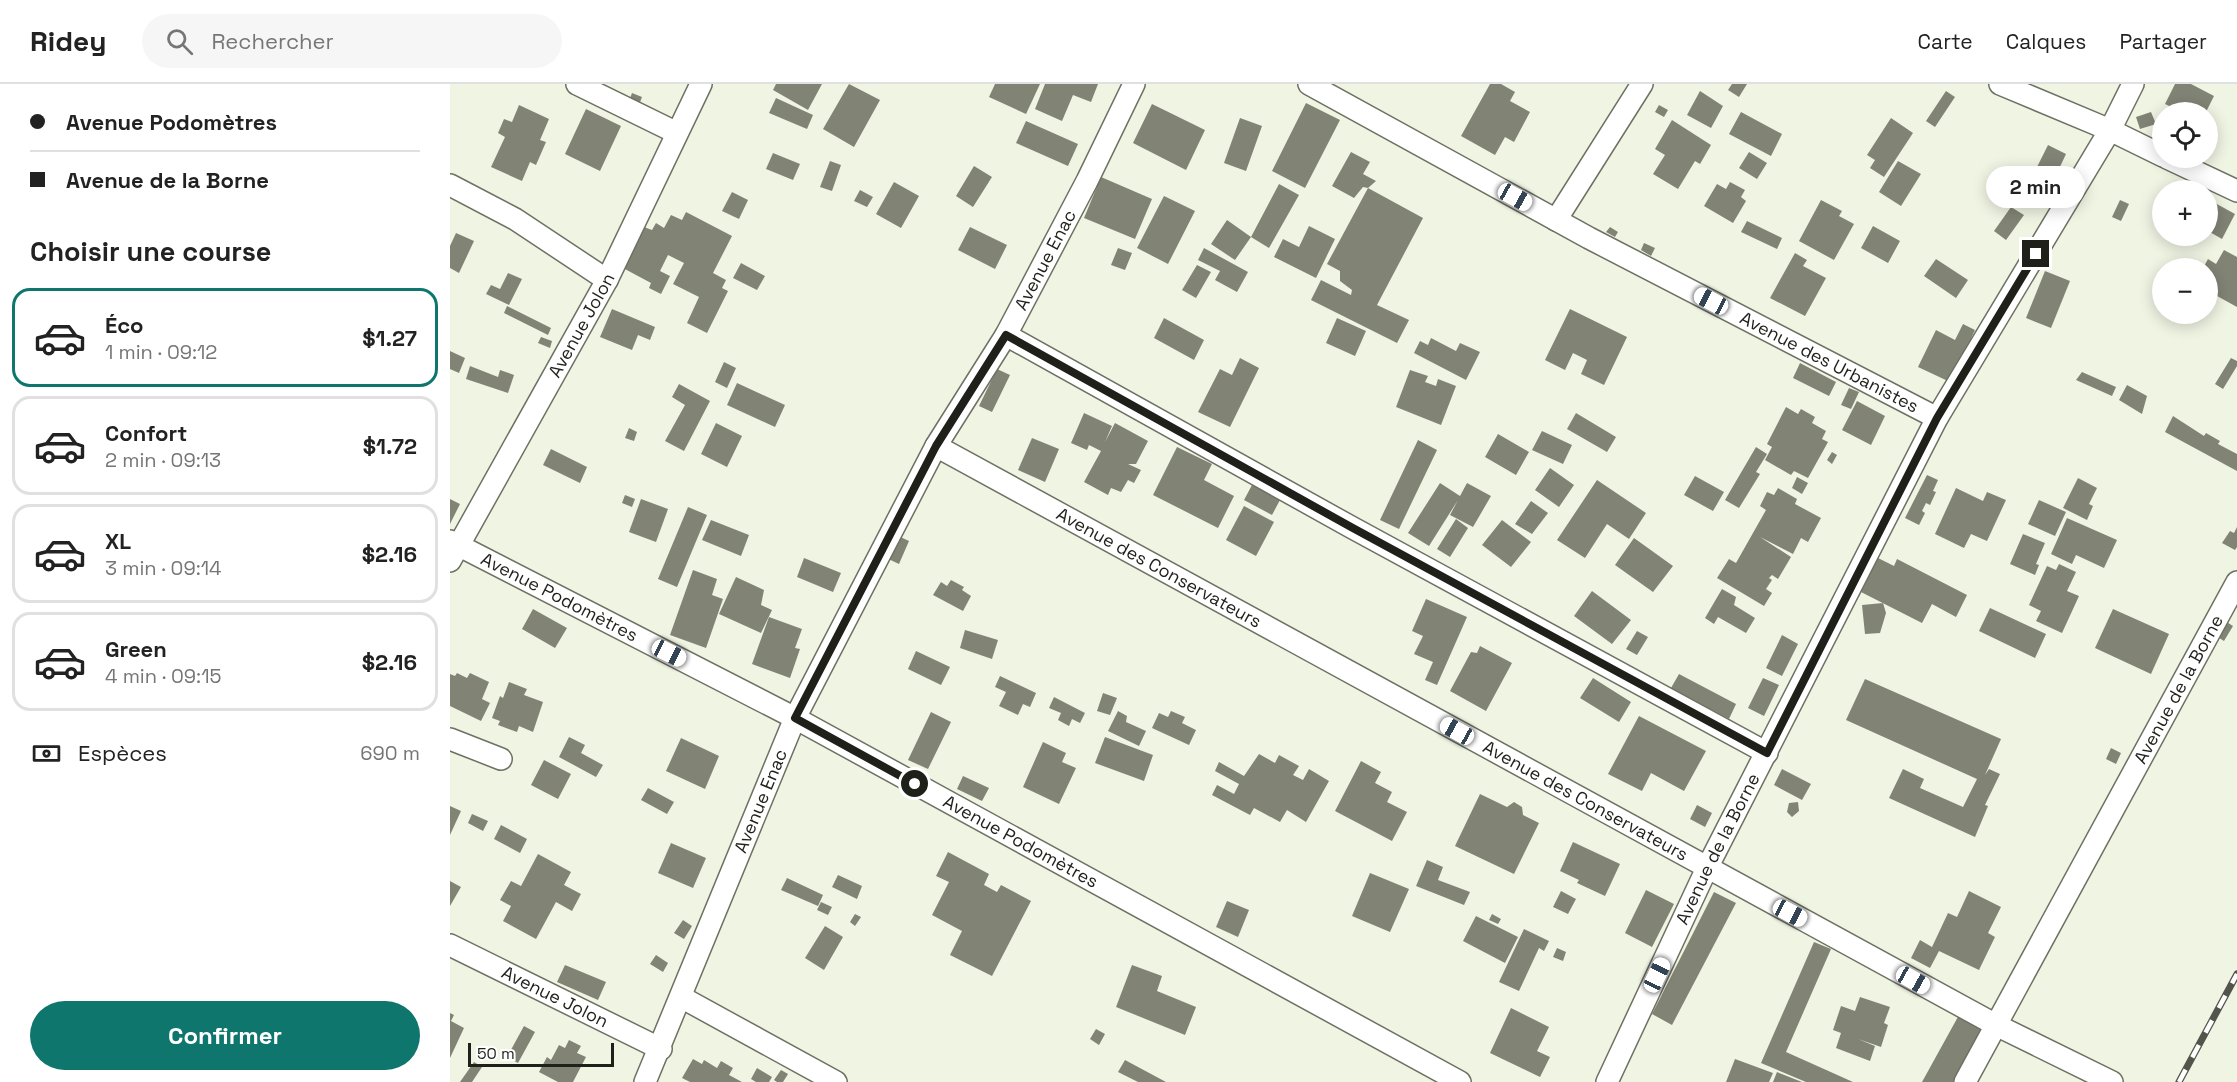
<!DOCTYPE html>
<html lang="fr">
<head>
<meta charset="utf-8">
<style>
  :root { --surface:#fff; --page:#f6f6f6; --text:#222; --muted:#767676; --line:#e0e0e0; --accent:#0f766e }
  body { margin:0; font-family:"Space Grotesk",sans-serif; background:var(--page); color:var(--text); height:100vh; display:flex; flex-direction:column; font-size:22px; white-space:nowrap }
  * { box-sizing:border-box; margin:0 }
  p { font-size:20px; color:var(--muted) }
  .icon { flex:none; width:33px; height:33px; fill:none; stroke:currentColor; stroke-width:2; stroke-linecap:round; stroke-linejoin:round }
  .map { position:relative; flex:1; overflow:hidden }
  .drawer { display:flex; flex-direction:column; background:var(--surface); width:450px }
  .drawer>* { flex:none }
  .top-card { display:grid; align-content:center; height:132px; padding:0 30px; background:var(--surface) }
  .controls { position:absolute; left:1702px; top:18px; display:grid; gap:12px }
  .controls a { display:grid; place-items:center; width:66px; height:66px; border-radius:50%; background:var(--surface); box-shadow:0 3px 15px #0003; font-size:30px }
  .scale { position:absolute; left:18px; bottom:15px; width:146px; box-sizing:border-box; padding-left:6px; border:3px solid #1f201a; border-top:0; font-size:16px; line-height:21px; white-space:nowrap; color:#1f201a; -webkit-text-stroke:4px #fff; paint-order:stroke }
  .end { position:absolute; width:27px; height:27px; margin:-14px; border:8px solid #1f201a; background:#fff; box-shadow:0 0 0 3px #fff }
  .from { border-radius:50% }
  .bubble { position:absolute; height:42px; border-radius:21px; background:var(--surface); box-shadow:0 3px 15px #0003; font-size:20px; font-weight:700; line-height:42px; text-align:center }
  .car { position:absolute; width:18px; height:36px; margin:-18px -9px; border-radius:8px; box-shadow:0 0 4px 2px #0007; background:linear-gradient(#fff 24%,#345 0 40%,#fff 0 76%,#345 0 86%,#fff 0) }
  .top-card b { display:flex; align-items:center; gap:21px; height:57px; font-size:22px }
  .top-card b+b { border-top:2px solid var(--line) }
  .top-card i { width:15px; height:15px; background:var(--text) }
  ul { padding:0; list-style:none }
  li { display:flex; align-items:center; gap:18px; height:99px; margin:0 12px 9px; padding:0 18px; border:3px solid var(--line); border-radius:18px }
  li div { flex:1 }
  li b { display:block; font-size:22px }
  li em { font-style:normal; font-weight:700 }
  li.active { border-color:var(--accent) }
  li>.icon { width:54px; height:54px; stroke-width:1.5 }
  h2 { padding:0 30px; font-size:27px; line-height:72px }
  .pay { display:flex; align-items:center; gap:15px; height:66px; padding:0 30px; font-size:22px }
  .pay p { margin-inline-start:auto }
  .primary-button { display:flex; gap:12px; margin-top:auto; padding:12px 30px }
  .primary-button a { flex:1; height:69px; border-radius:36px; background:var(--accent); color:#fff; font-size:24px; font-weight:700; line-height:69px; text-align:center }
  header { display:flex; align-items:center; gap:36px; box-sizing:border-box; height:84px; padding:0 30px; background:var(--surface); border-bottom:2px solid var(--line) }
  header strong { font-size:28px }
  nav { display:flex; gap:33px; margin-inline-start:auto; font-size:21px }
  .search { width:420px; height:54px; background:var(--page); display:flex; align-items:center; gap:15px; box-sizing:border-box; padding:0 21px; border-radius:33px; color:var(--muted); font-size:22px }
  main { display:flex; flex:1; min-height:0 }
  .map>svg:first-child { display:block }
  .building { fill:#818475 }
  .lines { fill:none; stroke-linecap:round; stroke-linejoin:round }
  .minor-casing { stroke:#6d7162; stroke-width:24 }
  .minor { stroke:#fff; stroke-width:21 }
  .rail-casing { stroke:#53554c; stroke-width:7 }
  .rail { stroke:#fff; stroke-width:4.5; stroke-dasharray:14; stroke-linecap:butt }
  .route { stroke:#1f201a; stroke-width:8 }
  .labels { text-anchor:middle; stroke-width:5; stroke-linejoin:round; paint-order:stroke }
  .street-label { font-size:18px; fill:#1f201a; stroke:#fff }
</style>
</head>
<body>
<header>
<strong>Ridey</strong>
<div class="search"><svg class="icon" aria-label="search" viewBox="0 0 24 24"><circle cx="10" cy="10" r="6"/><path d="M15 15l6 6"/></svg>Rechercher</div>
<nav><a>Carte</a><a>Calques</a><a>Partager</a></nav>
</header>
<main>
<section class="drawer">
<div class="top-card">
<b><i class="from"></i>Avenue Podomètres</b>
<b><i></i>Avenue de la Borne</b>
</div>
<h2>Choisir une course</h2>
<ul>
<li class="active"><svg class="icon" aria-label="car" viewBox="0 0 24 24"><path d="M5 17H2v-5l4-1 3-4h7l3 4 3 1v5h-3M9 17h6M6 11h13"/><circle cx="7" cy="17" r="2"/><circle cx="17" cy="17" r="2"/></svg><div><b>Éco</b><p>1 min · 09:12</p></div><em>$1.27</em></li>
<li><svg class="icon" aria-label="car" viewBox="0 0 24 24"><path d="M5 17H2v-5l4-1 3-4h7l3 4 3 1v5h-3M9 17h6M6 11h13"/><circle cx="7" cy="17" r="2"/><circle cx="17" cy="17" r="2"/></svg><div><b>Confort</b><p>2 min · 09:13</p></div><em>$1.72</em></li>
<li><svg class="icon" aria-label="car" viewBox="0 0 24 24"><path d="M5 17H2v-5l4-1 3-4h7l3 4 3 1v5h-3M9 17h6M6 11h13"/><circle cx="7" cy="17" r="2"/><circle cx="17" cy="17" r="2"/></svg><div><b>XL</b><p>3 min · 09:14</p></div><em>$2.16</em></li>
<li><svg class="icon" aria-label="car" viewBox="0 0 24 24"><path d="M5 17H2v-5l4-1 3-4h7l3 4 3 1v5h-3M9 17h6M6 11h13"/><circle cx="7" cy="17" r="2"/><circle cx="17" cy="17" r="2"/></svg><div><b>Green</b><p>4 min · 09:15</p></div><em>$2.16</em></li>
</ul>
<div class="pay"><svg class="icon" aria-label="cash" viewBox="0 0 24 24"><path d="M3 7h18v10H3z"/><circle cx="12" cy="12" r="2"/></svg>Espèces<p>690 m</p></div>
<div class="primary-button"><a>Confirmer</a></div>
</section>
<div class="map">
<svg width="1787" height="998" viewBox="0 0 1787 998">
  <rect width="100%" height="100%" fill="#f0f4e3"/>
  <!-- building -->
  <path class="building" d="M326,0H372L358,26L323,6Z
    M399,0L430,16L404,63L373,45Z
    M545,0H590L576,30L539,13Z
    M595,0H648L641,18L623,11L612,37L585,25Z
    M1040,0H1051L1065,8L1060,17L1080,28L1064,58L1055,53L1045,71L1011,52Z
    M1282,0H1297L1289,13L1278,6Z
    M1725,0H1741L1764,12L1756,28H1732L1715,20Z
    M1250,7L1273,22L1261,44L1237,31Z
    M1496,7L1505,13L1485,43L1476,37Z
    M182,9L192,13L189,21L179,17Z
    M326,14L363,31L357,45L319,29Z
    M856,19L890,36L855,104L822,87Z
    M702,20L755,46L736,86L683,59Z
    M69,21L99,35L90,56L96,58L86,81L80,78L72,97L41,83L55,53L48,49L54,35L62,38Z
    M1209,21L1218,26L1214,33L1205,28Z
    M136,25L171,42L150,87L115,70Z
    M1291,28L1332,50L1321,72L1279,50Z
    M1701,28L1706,40L1690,45L1686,33Z
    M790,34L812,42L796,87L774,79Z
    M1441,34L1463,49L1434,93L1420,84L1425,76L1417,71Z
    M1222,36L1261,61L1250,80L1245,77L1228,105L1203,90L1215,71L1205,65Z
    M576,37L628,60L618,82L566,59Z
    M1598,61L1616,70L1601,102L1582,93Z
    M901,68L920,78L913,90L926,97L918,104L913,103L904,114L882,102Z
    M1299,68L1317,79L1307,95L1289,84Z
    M323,69L350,80L343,96L316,85Z
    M380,77L391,81L382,107L370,103Z
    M1448,77L1471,90L1451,122L1429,108Z
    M524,82L542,93L523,123L506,112Z
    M651,93L702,115L685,155L634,134Z
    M444,98L469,112L451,144L426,130Z
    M1280,98L1295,106L1291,113L1296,117L1283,139L1254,122L1267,100L1276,105Z
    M829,100L849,111L819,164L801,153Z
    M918,104L973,134L927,221L959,236L947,259L861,216L871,196L901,211L902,206L890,197V187L877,180Z
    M410,106L423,113L417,123L404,117Z
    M282,108L298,116L289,135L272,127Z
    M714,112L745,127L718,180L687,164Z
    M1371,116L1392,127L1389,132L1404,140L1384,176L1349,157Z
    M1670,116L1679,120L1671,137L1662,133Z
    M1765,119L1785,130L1772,155L1758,147V132Z
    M1561,123L1574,131L1556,156L1544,147Z
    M236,128L282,152L263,189L276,196L272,204L278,207L257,249L237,239L249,213L223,200L234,179L218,171L210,187L220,192L211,210L199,204L201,199L173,184L194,143L202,146L206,139L214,144L221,131L232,136Z
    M777,136L801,153L785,176L761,160Z
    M1297,137L1332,154L1327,165L1291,148Z
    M859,142L885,155L866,194L824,173L833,155L849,163Z
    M1423,142L1450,157L1438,179L1411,164Z
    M520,143L557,161L545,185L508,166Z
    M1160,143L1168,148L1165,153L1156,148Z
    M6,149L24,157L9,189L0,184V162Z
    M1194,159L1205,164L1201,172L1191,166Z
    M668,164L682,169L675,186L661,181Z
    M754,164L798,188L787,208L765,196L770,187L748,176Z
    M1774,166L1787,173V223L1758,207L1760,200L1758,199V184H1753L1758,175L1766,180Z
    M1345,169L1357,176L1353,182L1376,194L1355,232L1320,214Z
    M1486,175L1518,196L1506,214L1474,192Z
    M291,179L315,192L307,206L283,194Z
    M747,181L761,188L746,214L732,206Z
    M1595,187L1620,197L1601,244L1576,234Z
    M58,189L72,195L59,221L36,210L41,201L50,205Z
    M57,222L101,244L98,251L54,229Z
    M162,225L205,243L200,256L188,251L182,266L150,253Z
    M1120,225L1177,253L1154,301L1131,290L1137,276L1123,269L1115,286L1095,276Z
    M714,234L754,256L744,276L704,254Z
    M887,234L916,247L905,272L876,259Z
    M1513,240L1525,246L1500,298L1468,283L1486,246L1505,256Z
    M91,253L102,257L100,264L88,259Z
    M981,254L1006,267L1010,259L1030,268L1016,296L964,269L970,257L978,261Z
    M0,267L15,274L9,289L0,285Z
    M790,274L809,284L780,343L748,328L770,285L782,291Z
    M1781,274L1787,277V282L1773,305L1765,300Z
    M274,278L286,284L277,304L265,298Z
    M1350,279L1386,298L1379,312L1343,294Z
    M20,282L48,293L50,286L64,291L58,309L16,295Z
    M547,285L560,291L542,328L529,322Z
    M960,286L978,292L975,298L986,302L988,295L1006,302L991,341L946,323Z
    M1632,288L1666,303L1662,312L1626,296Z
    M287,299L335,321L325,343L277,321Z
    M229,300L260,317L234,367L215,357L235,321L222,313Z
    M1677,301L1697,312L1692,330L1669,316Z
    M1399,304L1409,308L1401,325L1391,321Z
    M1407,317L1435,332L1421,361L1392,346Z
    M1336,323L1348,330L1351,325L1365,333L1362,339L1376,347L1372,355L1378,358L1358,394L1344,387L1341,391L1315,376L1322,363L1317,360Z
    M634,329L662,342L655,358L665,339L698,357L686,380H678L691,386L684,399L678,396L671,408L661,404L658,411L634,398L651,367L639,361L637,366L621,359Z
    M1126,329L1166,353L1157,368L1117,345Z
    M1723,332L1754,352L1756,349L1770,357L1768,360L1787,370V387L1715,348Z
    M266,339L292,352L277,383L251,370Z
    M179,344L187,348L184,357L175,354Z
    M1092,347L1122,361L1113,380L1082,366Z
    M1048,350L1079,368L1066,391L1035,373Z
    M582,354L609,365L595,398L568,386Z
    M968,356L987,366L949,445L930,436Z
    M727,363L762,380L754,396L784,412L768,444L703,411Z
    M1306,363L1317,370L1306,388L1310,390L1289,424L1275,416Z
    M101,365L137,383L130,399L93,381Z
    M1382,368L1387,371L1382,380L1377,376Z
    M1100,384L1124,401L1109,423L1085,406Z
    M1477,391L1488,396L1483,407L1486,408L1480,421L1476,419L1472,427L1475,429L1469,441L1455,434Z
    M1245,392L1274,408L1263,427L1234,411Z
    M1347,393L1358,399L1352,410L1342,404Z
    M1628,394L1647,404L1639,420L1643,422L1637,436L1613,424Z
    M1147,396L1196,429L1179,455L1157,440L1135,474L1107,456Z
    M990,399L1010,412L1017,399L1041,412L1023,443L1000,431L1008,416L979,462L958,449Z
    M802,401L830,416L822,431L794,416Z
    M1328,404L1347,415L1345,420L1371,434L1358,458L1351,454L1343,470L1310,453L1341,473L1328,495L1322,491L1319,494L1322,496L1316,505L1322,509L1314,522L1267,494L1279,475L1286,479L1316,426L1310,422L1317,408L1324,411Z
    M1506,404L1533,417L1537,408L1556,416L1537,457L1521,450L1514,464L1485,450Z
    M175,411L185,415L182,423L172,419Z
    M0,415L10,420L0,440Z
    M191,415L218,425L206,458L179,448Z
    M1589,416L1616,428L1605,452L1578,440Z
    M1081,417L1098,429L1082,450L1065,440Z
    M794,422L824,438L806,472L776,456Z
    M238,423L257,431L227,503L208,495Z
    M1617,434L1667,456L1654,484L1626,471L1622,480L1601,470Z
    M1006,435L1018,444L1000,473L987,465Z
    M261,436L299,451L291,472L252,456Z
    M1052,436L1081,458L1061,483L1032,461Z
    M1787,443V463L1785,466L1772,459L1780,447L1784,449Z
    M444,450L459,457L449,480L434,473Z
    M1573,450L1595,459L1586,480L1589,481L1585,491L1560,480Z
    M1184,454L1223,482L1203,508L1165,481Z
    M354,474L391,489L383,508L347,493Z
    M1428,474L1444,482L1447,475L1517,511L1506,533L1482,520L1472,539L1411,508Z
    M1609,480L1626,488L1617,507L1629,512L1612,549L1586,537L1591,527L1579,521L1597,482L1606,486Z
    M243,486L267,495L262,511L273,515L256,564L220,551Z
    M286,493L314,506L311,521L322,526L311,549L269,530Z
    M501,496L514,503L512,506L521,512L513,527L483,511L491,498L497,502Z
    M1272,505L1286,513L1284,521L1305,534L1296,549L1268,533L1264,540L1255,534Z
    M1142,507L1181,536L1162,560L1124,532Z
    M976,515L1017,533L987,601L975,596L983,578L964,570L973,552L962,547Z
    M1433,519L1436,529L1430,549L1415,550L1412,521Z
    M1540,524L1596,550L1585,574L1529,547Z
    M83,525L117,544L105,564L72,545Z
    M1663,525L1719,550L1701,590L1645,564Z
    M319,533L352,545L345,564L350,565L340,594L302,580Z
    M1775,537L1783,542L1774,557L1766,552Z
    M515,546L548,556L542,575L510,564Z
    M1187,547L1198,553L1187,571L1176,565Z
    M1332,551L1348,560L1332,592L1316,584Z
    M1030,562L1062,579L1036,627L1000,607L1021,568L1027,569Z
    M466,567L500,583L491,601L458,585Z
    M7,589L17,594L20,589L39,598L32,615L40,619L31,637L0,622V590L5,592Z
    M1229,590L1286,620L1279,635L1221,604Z
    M550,592L586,609L580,623L573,620L568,631L549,622L556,608L545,603Z
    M1143,594L1181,618L1169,638L1130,614Z
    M1313,594L1329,601L1314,632L1298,624Z
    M1415,595L1551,655L1535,691L1539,685L1550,690L1535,721L1538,722L1525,753L1439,714L1453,685L1474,695L1470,704L1513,723L1527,695L1396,636Z
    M59,598L77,605L74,611L93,618L83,648L69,642L67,648L48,641L50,637L42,634L50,612L53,614Z
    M653,609L667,614L660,631L647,627Z
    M604,613L635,629L630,639L622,635L619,642L608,636L611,629L599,624Z
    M668,627L677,632L676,638L696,647L689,662L658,647Z
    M721,627L735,633L732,639L746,646L739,661L702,644L709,629L718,633Z
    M481,628L501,638L478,685L458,676Z
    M1189,632L1256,667L1234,707L1201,689L1192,707L1158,690Z
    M119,653L135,661L131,669L153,681L146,693L109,673Z
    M655,653L703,671L694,697L645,679Z
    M231,654L269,672L255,705L216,687Z
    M593,658L616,669L612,678L626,684L609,720L573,703Z
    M1661,664L1671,669L1666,680L1656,675Z
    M809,670L825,679L829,671L849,682L843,691L853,696L859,685L879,697L856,738L837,726L830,738L804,724L800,731L762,711L767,701L784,710L789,700L765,687L769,678L794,692Z
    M94,676L121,690L108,715L81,701Z
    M911,677L931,688L925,699L942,708L937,718L957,728L942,757L885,727Z
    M1332,685L1361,700L1352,716L1324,701Z
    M513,692L539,704L532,717L507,705Z
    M198,704L224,718L217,730L191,716Z
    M1030,710L1057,723L1064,718L1072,723L1073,731L1089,739L1064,790L1005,762Z
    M1348,718L1349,727L1342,733L1337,728L1339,719Z
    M1247,721L1262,729L1255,743L1240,735Z
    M0,722L11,727L0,751Z
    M22,730L38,737L33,747L18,739Z
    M51,741L77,755L70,769L44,755Z
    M1123,758L1170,780L1155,812L1127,799L1129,796L1110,787Z
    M221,759L256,774L243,804L208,789Z
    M498,768L539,790L534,801L547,808L551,801L581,817L542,892L500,871L512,847L482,831L499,798L486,792Z
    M88,770L121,788L114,801L131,810L122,827L106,818L86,855L53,837L61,822L50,816L61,797L71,802Z
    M977,776L993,783L988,796L1020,808L1014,821L966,802Z
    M920,789L959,805L940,848L902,832Z
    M388,791L412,802L407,815L382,803Z
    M337,794L373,811L368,822L331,806Z
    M0,797L11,803L0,822Z
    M1196,806L1224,820L1202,863L1175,849Z
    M1111,807L1126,815L1118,830L1103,823Z
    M1519,807L1551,823L1538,849L1545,853L1529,886L1489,867L1480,884L1461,874L1470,856L1482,863L1498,829L1507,833Z
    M1264,808L1286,819L1222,941L1202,930Z
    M777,817L799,826L788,853L766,843Z
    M371,818L382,823L378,831L367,826Z
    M405,830L411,833L405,842L400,838Z
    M1042,830L1051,835L1048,840L1039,836Z
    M1026,832L1068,853L1055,879L1013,857Z
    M233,836L242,842L234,855L224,849Z
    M375,842L393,853L374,886L355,874Z
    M1074,845L1099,857L1094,867L1089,864L1069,907L1049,898Z
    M1364,858L1381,865L1336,968L1403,998H1356L1311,979Z
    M1107,864L1116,868L1113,877L1103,873Z
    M206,871L218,879L213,888L200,880Z
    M115,881L156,898L148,916L107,898Z
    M682,881L712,892L707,907L746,923L735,951L666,923Z
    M1410,913L1440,923L1434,939L1438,941L1431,963L1408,955L1425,962L1420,977L1386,964L1391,949L1383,946L1391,922L1405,927Z
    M1061,924L1099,943L1087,967L1100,973L1090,993L1040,969Z
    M0,929L4,931L1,937L14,944L0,974Z
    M1509,931L1532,944L1503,998H1472Z
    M74,942L85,948L68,979L57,973Z
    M646,945L655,950L649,961L640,955Z
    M119,956L131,962L127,969L136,973L123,998H108L89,988L97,973L101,976L109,961L115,964Z
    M243,975L252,980L254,976L267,984L271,977L283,984L279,991L292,998H240L232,994Z
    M1285,975L1323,989L1319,998H1276Z
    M675,976L716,998H688L668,988Z
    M24,978L32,983L22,998H10Z
    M307,984L322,993L319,998H306L301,995Z
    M331,986L338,990L333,998H327L324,996Z
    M1327,988L1352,998H1323Z"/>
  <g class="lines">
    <!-- minor casing -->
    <g class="minor-casing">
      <g id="minor">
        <path d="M127,0L227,49"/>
        <path id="s1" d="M859,0L1139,154L1487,334"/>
        <path d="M1550,0L1660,46L1713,72"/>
        <path d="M1717,74L1787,107"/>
        <path d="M0,101L65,135L157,196"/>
        <path d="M1106,136L1192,0"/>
        <path d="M556,251L901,443L1317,669"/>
        <path id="s2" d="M486,362L1546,941L1662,998"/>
        <path id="s3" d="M0,457L345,634L1010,998"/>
        <path id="s4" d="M0,477L157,196L251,0"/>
        <path d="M0,655L51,675"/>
        <path id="s5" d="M0,861L211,965"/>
        <path d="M231,913L386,998"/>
        <path id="s6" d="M195,998L345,634L486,362L556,251L637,97L684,0"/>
        <path id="s7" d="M1157,998L1257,784L1487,334L1660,46L1683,0"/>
        <path id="s8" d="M1515,998L1787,498"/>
      </g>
    </g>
    <!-- minor -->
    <use href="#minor" class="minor"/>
    <!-- rail casing -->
    <g class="rail-casing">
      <path id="rail" d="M1729,998L1787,890"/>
    </g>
    <!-- rail -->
    <use href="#rail" class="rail"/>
  </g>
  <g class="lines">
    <!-- route -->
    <path class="route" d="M465,700L345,634L486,362L556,251L901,443L1317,669L1487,334L1586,170"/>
  </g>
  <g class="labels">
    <!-- street labels -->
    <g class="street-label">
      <text dy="6" stroke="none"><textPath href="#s6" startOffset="916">Avenue Enac</textPath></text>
      <text dy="6" stroke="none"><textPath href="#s4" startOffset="270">Avenue Jolon</textPath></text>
      <text dy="6" stroke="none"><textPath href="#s1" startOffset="590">Avenue des Urbanistes</textPath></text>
      <text dy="6" stroke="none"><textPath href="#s2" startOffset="254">Avenue des Conservateurs</textPath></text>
      <text dy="6" stroke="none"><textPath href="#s3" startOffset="123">Avenue Podomètres</textPath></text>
      <text dy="6" stroke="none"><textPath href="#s8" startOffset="447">Avenue de la Borne</textPath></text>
      <text dy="6" stroke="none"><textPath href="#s6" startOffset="304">Avenue Enac</textPath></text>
      <text dy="6" stroke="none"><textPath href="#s2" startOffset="740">Avenue des Conservateurs</textPath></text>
      <text dy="6" stroke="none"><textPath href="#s3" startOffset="645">Avenue Podomètres</textPath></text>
      <text dy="6" stroke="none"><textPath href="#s7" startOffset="258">Avenue de la Borne</textPath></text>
      <text dy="6" stroke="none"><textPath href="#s5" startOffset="117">Avenue Jolon</textPath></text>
    </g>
  </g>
</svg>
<div class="controls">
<a><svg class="icon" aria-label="locate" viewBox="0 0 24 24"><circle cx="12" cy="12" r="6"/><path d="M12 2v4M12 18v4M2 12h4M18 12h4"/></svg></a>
<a>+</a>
<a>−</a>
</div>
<div class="scale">50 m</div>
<i class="end from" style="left:465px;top:700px"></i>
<i class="end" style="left:1586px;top:170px"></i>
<div class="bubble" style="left:1536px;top:82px;width:99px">2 min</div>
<i class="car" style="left:1065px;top:113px;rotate:119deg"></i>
<i class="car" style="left:1261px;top:217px;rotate:298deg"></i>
<i class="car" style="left:219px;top:569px;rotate:117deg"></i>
<i class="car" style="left:1007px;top:647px;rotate:299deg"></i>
<i class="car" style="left:1340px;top:829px;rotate:118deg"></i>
<i class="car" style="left:1207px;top:891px;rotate:25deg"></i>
<i class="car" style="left:1463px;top:896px;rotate:119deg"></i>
</div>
</main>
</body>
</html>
